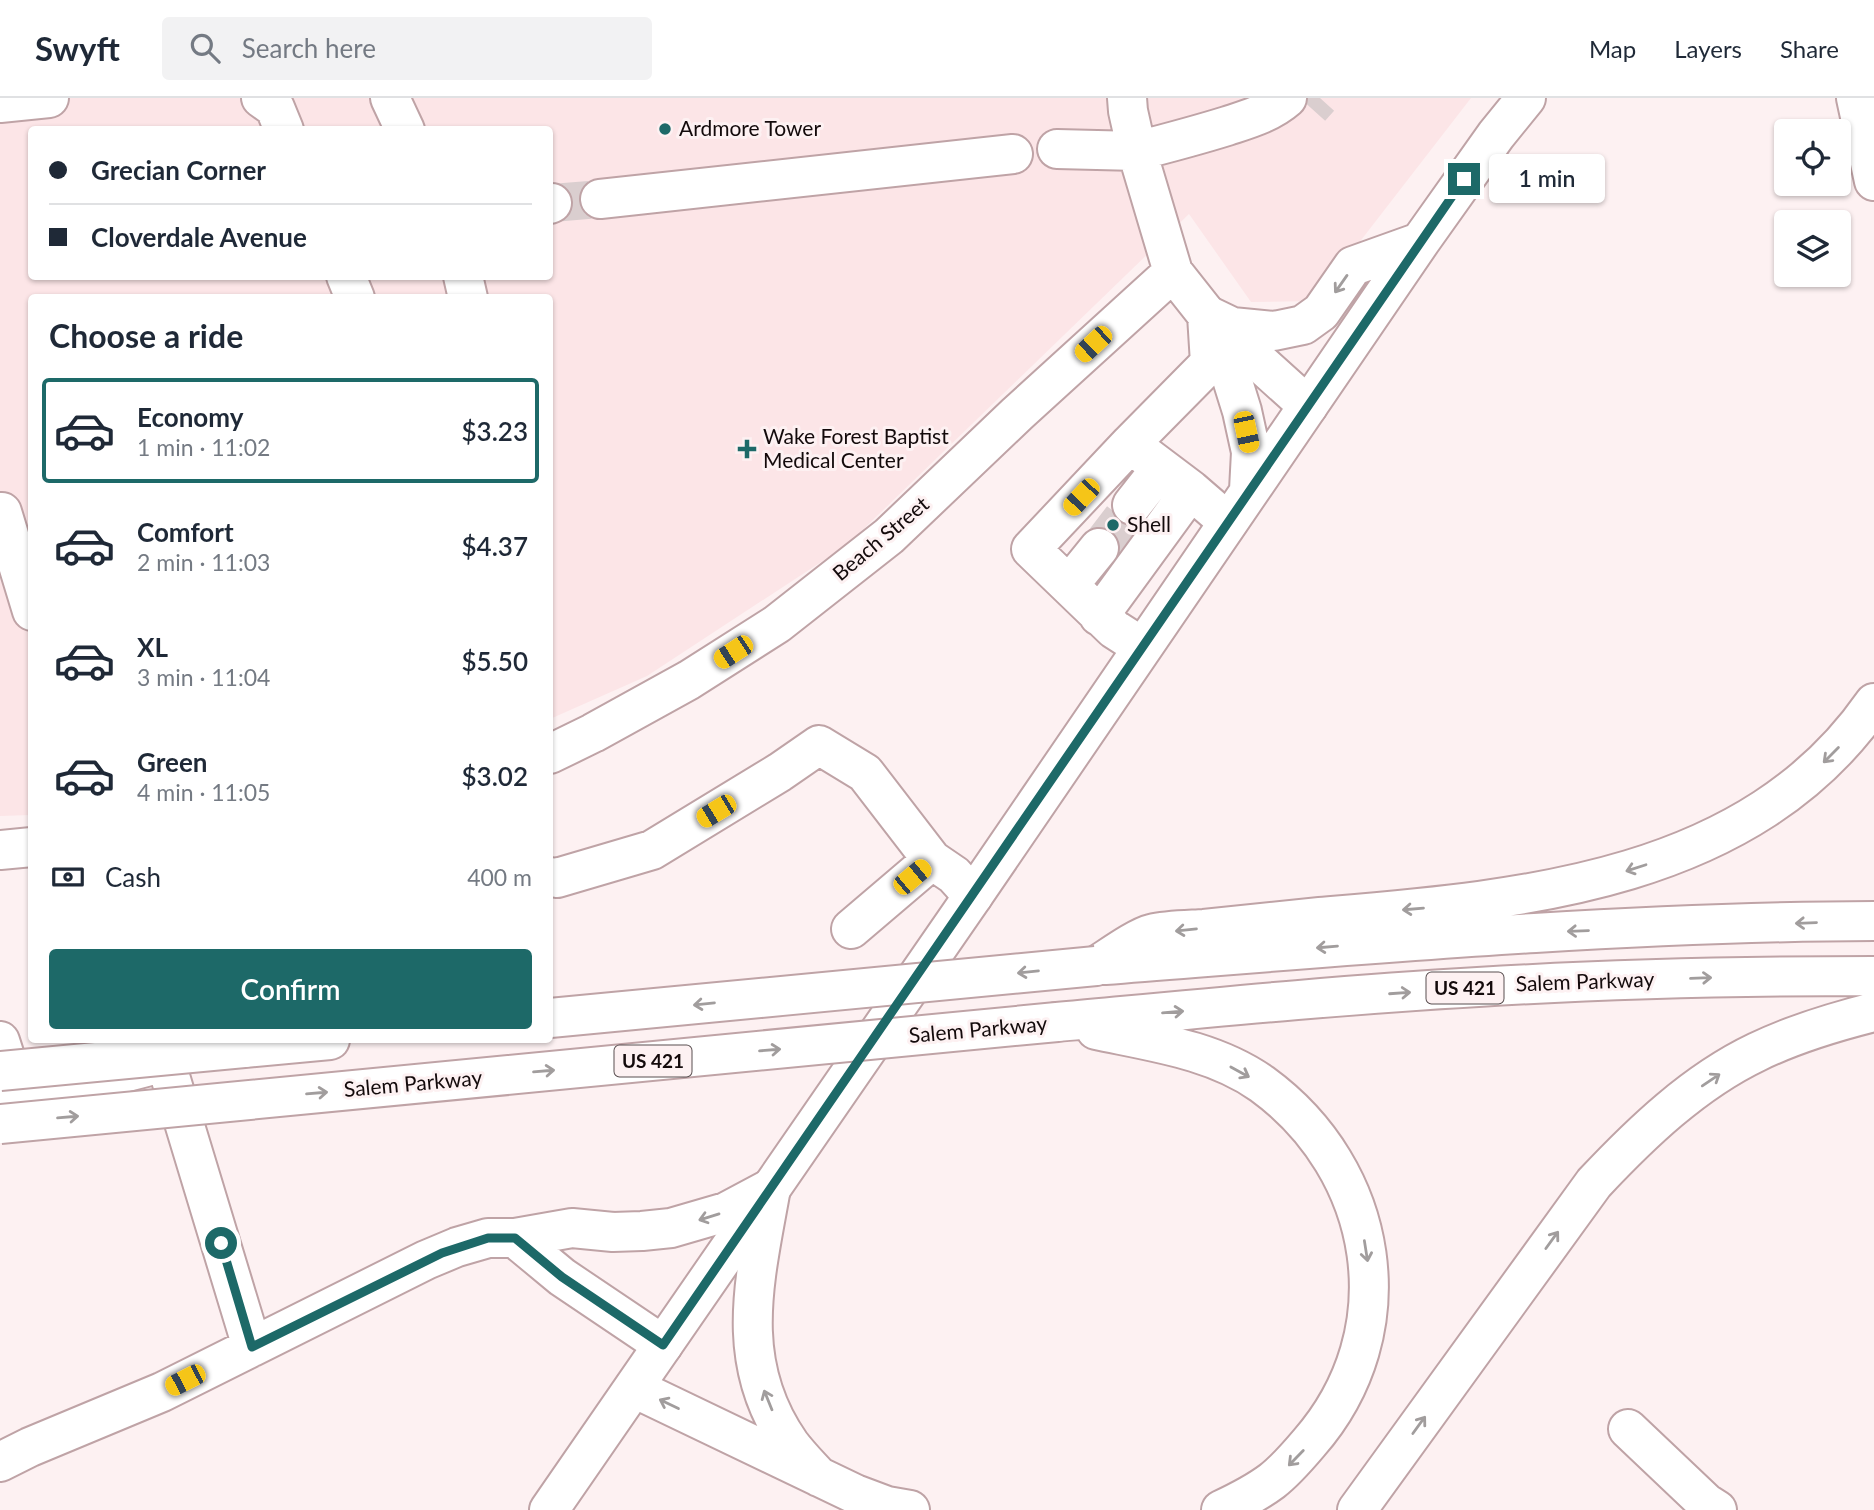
<!DOCTYPE html>
<html lang="en">
<head>
<meta charset="utf-8">
<style>
  :root { --surface:#fff; --page:#f2f2f3; --text:#1f2937; --muted:#747a83; --line:#e0e1e3; --accent:#1d6968 }
  body { margin:0; font-family:Lato,sans-serif; background:var(--page); color:var(--text); height:100vh; display:flex; flex-direction:column; font-size:26px; white-space:nowrap }
  * { box-sizing:border-box; margin:0 }
  p { font-size:23px; color:var(--muted) }
  .icon { flex:none; width:38px; height:38px; fill:none; stroke:currentColor; stroke-width:2; stroke-linecap:round; stroke-linejoin:round }
  .map { position:relative; flex:1; overflow:hidden }
  .side { position:absolute; left:28px; top:196px; width:525px; height:749px; display:flex; flex-direction:column; background:var(--surface); border-radius:7px; box-shadow:0 2px 5px #0004 }
  .side>* { flex:none }
  .hud { position:absolute; left:28px; top:28px; width:525px; height:154px; border-radius:7px; box-shadow:0 2px 5px #0004; display:grid; align-content:center; height:154px; padding:0 21px; background:var(--surface) }
  .tools { position:absolute; left:1774px; top:21px; display:grid; gap:14px }
  .tools a { display:grid; place-items:center; width:77px; height:77px; border-radius:7px; background:var(--surface); box-shadow:0 2px 5px #0004; font-size:35px }
  .end { position:absolute; width:32px; height:32px; margin:-16px; border:9px solid #1d6968; background:#fff; box-shadow:0 0 0 4px #fff }
  .from { border-radius:50% }
  .bubble { position:absolute; height:49px; border-radius:7px; background:var(--surface); box-shadow:0 2px 5px #0004; font-size:23px; font-weight:600; line-height:49px; text-align:center }
  .car { position:absolute; width:21px; height:42px; margin:-21px -10px; border-radius:9px; box-shadow:0 0 5px 2px #0007; background:linear-gradient(#f5c518 24%,#345 0 40%,#f5c518 0 76%,#345 0 86%,#f5c518 0) }
  .hud b { display:flex; align-items:center; gap:24px; height:66px; font-size:26px }
  .hud b+b { border-top:2px solid var(--line) }
  .hud i { width:18px; height:18px; background:var(--text) }
  ul { padding:0; list-style:none }
  li { display:flex; align-items:center; gap:21px; height:105px; margin:0 14px 10px; padding:0 7px; border:4px solid transparent; border-radius:7px }
  li div { flex:1 }
  li b { display:block; font-size:26px }
  li em { font-style:normal; font-weight:600 }
  li.current { border-color:var(--accent) }
  li>.icon { width:63px; height:63px; stroke-width:1.5 }
  h2 { padding:0 21px; font-size:32px; line-height:84px }
  .pay { display:flex; align-items:center; gap:18px; height:77px; padding:0 21px; font-size:26px }
  .pay p { margin-inline-start:auto }
  .button { display:flex; gap:14px; margin-top:auto; padding:14px 21px }
  .button a { flex:1; height:80px; border-radius:7px; background:var(--accent); color:#fff; font-size:28px; font-weight:600; line-height:80px; text-align:center }
  header { display:flex; align-items:center; gap:42px; box-sizing:border-box; height:98px; padding:0 35px; background:var(--surface); border-bottom:2px solid var(--line) }
  header strong { font-size:33px }
  nav { display:flex; gap:38px; margin-inline-start:auto; font-size:24px }
  .search { width:490px; height:63px; background:var(--page); display:flex; align-items:center; gap:18px; box-sizing:border-box; padding:0 24px; border-radius:7px; color:var(--muted); font-size:26px }
  .map>svg:first-child { display:block }
  .built { fill:#fce5e7; fill-rule:evenodd }
  .lines { fill:none; stroke-linecap:round; stroke-linejoin:round }
  .minor-tunnel { stroke:#dacecf; stroke-width:38; stroke-dasharray:38 19; stroke-linecap:butt }
  .minor-casing { stroke:#bfa3a6; stroke-width:42 }
  .major-casing { stroke:#bfa3a6; stroke-width:42 }
  .highway-casing { stroke:#bfa3a6; stroke-width:42 }
  .minor { stroke:#fff; stroke-width:38 }
  .major { stroke:#fff; stroke-width:38 }
  .highway { stroke:#fff; stroke-width:38 }
  .highway-bridge-casing { stroke:#bfa3a6; stroke-width:42; stroke-linecap:butt }
  .highway-bridge { stroke:#fff; stroke-width:38 }
  .oneway { stroke:#a19d9d }
  .route { stroke:#1d6968; stroke-width:9 }
  .poi-dot { fill:#1d6968; stroke:#fdf1f2; stroke-width:2.5 }
  .labels { text-anchor:middle; stroke-width:6; stroke-linejoin:round; paint-order:stroke }
  .shield { fill:#fdf1f2; stroke:#594f50; stroke-width:2 }
  .shield-label { font-size:19px; font-weight:bold; fill:#130a0b }
  .poi-label { font-size:21px; fill:#130a0b; stroke:#fdf1f2; text-anchor:start }
  .street-label { font-size:21px; fill:#130a0b; stroke:#fdf1f2 }
</style>
</head>
<body>
<header>
<strong>Swyft</strong>
<div class="search"><svg class="icon" aria-label="search" viewBox="0 0 24 24"><circle cx="10" cy="10" r="6"/><path d="M15 15l6 6"/></svg>Search here</div>
<nav><a>Map</a><a>Layers</a><a>Share</a></nav>
</header>
<div class="map">
<svg width="1874" height="1412" viewBox="0 0 1874 1412">
  <rect width="100%" height="100%" fill="#fdf1f2"/>
  <!-- built -->
  <path class="built" d="M0,0H1471L1314,203L1251,204L1189,116L847,447L647,578L550,621V200H32L31,717L0,718ZM32,32H550V178H32Z"/>
  <g class="lines">
    <!-- minor-tunnel -->
    <path class="minor-tunnel" d="M1311,10L1320,0
      M552,105L600,101
      M1099,450L1132,407"/>
    <!-- minor casing -->
    <g class="minor-casing">
      <path id="minor" d="M261,0L275,10L284,32
        M390,0L405,32
        M1127,0L1128,13L1137,53C1168,45 1198,37 1227,28C1248,21 1270,15 1287,0
        M0,5L49,0
        M1057,51L1137,53L1173,174L1207,217L1308,308
        M600,101L1013,56
        M550,106L552,105
        M346,178L355,200
        M463,178L468,200
        M1207,217L1210,265L1130,346L1191,392L1228,424
        M1130,346L1031,451L1114,531L1142,549
        M1132,407L1161,370
        M0,414H2L32,513
        M1069,487L1099,450
        M1099,518L1191,392
        M550,656L593,635L689,582L777,526L889,438L1017,316L1173,174
        M0,752L32,749
        M550,779L557,780L652,752L780,674L819,647L865,675L932,762
        M851,831L932,762L954,777L973,798
        M159,942L252,1249
        M0,943L19,1002
        M19,1002L146,969
        M515,1140L562,1179L663,1247
        M1628,1331L1706,1405L1717,1412
        M0,1364L30,1349L162,1294L426,1162L457,1149L488,1140H515L572,1130L613,1134L642,1133L671,1130L726,1114L771,1090"/>
    </g>
    <!-- major casing -->
    <g class="major-casing">
      <path id="major" d="M1207,217L1232,229L1274,233L1303,227L1321,214L1353,168L1420,144
        M1207,217L1223,252L1242,313L1251,354L1249,392
        M549,1412L973,798L1420,144L1496,37L1526,0"/>
    </g>
    <!-- highway casing -->
    <g class="highway-casing">
      <path id="highway" d="M1856,0L1874,83
        M1105,867C1361,847 1617,824 1874,823
        M1096,868C1109,860 1138,839 1151,836C1167,832 1187,832 1204,831C1243,827 1281,823 1320,819C1519,802 1749,785 1874,605
        M1057,924C1197,911 1337,897 1478,889C1610,881 1742,878 1874,878
        M1096,932C1153,944 1214,952 1262,986C1380,1072 1407,1233 1309,1345C1298,1358 1285,1373 1272,1383C1256,1395 1238,1404 1221,1412
        M244,950L330,942
        M771,1090C755,1181 732,1263 790,1346C799,1358 809,1368 819,1379
        M634,1290L855,1396L887,1408L910,1412
        M1357,1412L1594,1085C1641,1035 1694,984 1757,954C1794,936 1834,924 1874,914"/>
    </g>
    <!-- minor -->
    <use href="#minor" class="minor"/>
    <!-- major -->
    <use href="#major" class="major"/>
    <!-- highway -->
    <use href="#highway" class="highway"/>
    <!-- highway-bridge casing -->
    <g class="highway-bridge-casing">
      <path id="highway-bridge" d="M550,920L1096,868
        M0,973L244,950
        M0,1026L1057,924"/>
    </g>
    <!-- highway-bridge -->
    <use href="#highway-bridge" class="highway-bridge"/>
  </g>
  <!-- one-way arrows -->
  <defs><path id="oneway-shaft" d="M-6 0H5M1.5-3L5.5 0L1.5 3" fill="none" stroke-width="1.6" stroke-linecap="round" stroke-linejoin="round" transform="scale(1.75)"/></defs>
  <g class="oneway">
    <use href="#oneway-shaft" transform="translate(1341 186) rotate(125)"/>
    <use href="#oneway-shaft" transform="translate(1831 657) rotate(135)"/>
    <use href="#oneway-shaft" transform="translate(1636 770) rotate(162)"/>
    <use href="#oneway-shaft" transform="translate(1413 811) rotate(175)"/>
    <use href="#oneway-shaft" transform="translate(1806 825) rotate(178)"/>
    <use href="#oneway-shaft" transform="translate(1186 832) rotate(174)"/>
    <use href="#oneway-shaft" transform="translate(1578 833) rotate(178)"/>
    <use href="#oneway-shaft" transform="translate(1327 849) rotate(175)"/>
    <use href="#oneway-shaft" transform="translate(1028 874) rotate(174)"/>
    <use href="#oneway-shaft" transform="translate(1701 880) rotate(-2)"/>
    <use href="#oneway-shaft" transform="translate(1400 895) rotate(-4)"/>
    <use href="#oneway-shaft" transform="translate(704 906) rotate(174)"/>
    <use href="#oneway-shaft" transform="translate(1173 914) rotate(-5)"/>
    <use href="#oneway-shaft" transform="translate(770 952) rotate(-5)"/>
    <use href="#oneway-shaft" transform="translate(544 973) rotate(-5)"/>
    <use href="#oneway-shaft" transform="translate(1240 974) rotate(29)"/>
    <use href="#oneway-shaft" transform="translate(1711 982) rotate(-34)"/>
    <use href="#oneway-shaft" transform="translate(317 995) rotate(-5)"/>
    <use href="#oneway-shaft" transform="translate(68 1019) rotate(-5)"/>
    <use href="#oneway-shaft" transform="translate(709 1119) rotate(163)"/>
    <use href="#oneway-shaft" transform="translate(1552 1142) rotate(-54)"/>
    <use href="#oneway-shaft" transform="translate(1366 1153) rotate(81)"/>
    <use href="#oneway-shaft" transform="translate(768 1302) rotate(-112)"/>
    <use href="#oneway-shaft" transform="translate(669 1306) rotate(-154)"/>
    <use href="#oneway-shaft" transform="translate(1419 1327) rotate(-54)"/>
    <use href="#oneway-shaft" transform="translate(1296 1360) rotate(134)"/>
  </g>
  <g class="lines">
    <!-- route -->
    <path class="route" d="M221,1145L252,1249L442,1155L488,1140H515L562,1179L663,1247L1464,81"/>
  </g>
  <!-- markers -->
  <g class="poi-dot">
    <circle cx="665" cy="31" r="7"/>
    <path d="M743.5 340.5h7v7h7v7h-7v7h-7v-7h-7v-7h7z"/>
    <circle cx="1113" cy="427" r="7"/>
  </g>
  <g class="labels">
    <!-- shield labels -->
    <g class="shield">
      <rect x="1426.5" y="874.5" width="77" height="31" rx="5"/>
      <rect x="614.5" y="947.5" width="77" height="31" rx="5"/>
    </g>
    <g class="shield-label">
      <text x="1465" y="897">US 421</text>
      <text x="653" y="970">US 421</text>
    </g>
    <!-- poi labels -->
    <g class="poi-label">
      <text x="679" y="38">Ardmore Tower</text>
      <text x="763" y="346">Wake Forest Baptist<tspan x="763" dy="24">Medical Center</tspan></text>
      <text x="1127" y="434">Shell</text>
    </g>
    <!-- street labels -->
    <g class="street-label">
      <text transform="translate(881 441) rotate(-40)" y="7">Beach Street</text>
      <text transform="translate(1585 884) rotate(-2)" y="7">Salem Parkway</text>
      <text transform="translate(978 932) rotate(-5)" y="7">Salem Parkway</text>
      <text transform="translate(413 986) rotate(-5)" y="7">Salem Parkway</text>
    </g>
  </g>
</svg>
<div class="tools">
<a><svg class="icon" aria-label="locate" viewBox="0 0 24 24"><circle cx="12" cy="12" r="6"/><path d="M12 2v4M12 18v4M2 12h4M18 12h4"/></svg></a>
<a><svg class="icon" aria-label="layers" viewBox="0 0 24 24"><path d="M12 4l9 5-9 5-9-5zM3 14l9 5 9-5"/></svg></a>
</div>
<i class="end from" style="left:221px;top:1145px"></i>
<i class="end" style="left:1464px;top:81px"></i>
<div class="bubble" style="left:1489px;top:56px;width:116px">1 min</div>
<i class="car" style="left:1093px;top:246px;rotate:227deg"></i>
<i class="car" style="left:1246px;top:334px;rotate:168deg"></i>
<i class="car" style="left:1081px;top:399px;rotate:223deg"></i>
<i class="car" style="left:733px;top:554px;rotate:237deg"></i>
<i class="car" style="left:716px;top:713px;rotate:239deg"></i>
<i class="car" style="left:912px;top:779px;rotate:50deg"></i>
<i class="car" style="left:185px;top:1282px;rotate:243deg"></i>
<div class="hud">
<b><i class="from"></i>Grecian Corner</b>
<b><i></i>Cloverdale Avenue</b>
</div>
<section class="side">
<h2>Choose a ride</h2>
<ul>
<li class="current"><svg class="icon" aria-label="car" viewBox="0 0 24 24"><path d="M5 17H2v-5l4-1 3-4h7l3 4 3 1v5h-3M9 17h6M6 11h13"/><circle cx="7" cy="17" r="2"/><circle cx="17" cy="17" r="2"/></svg><div><b>Economy</b><p>1 min · 11:02</p></div><em>$3.23</em></li>
<li><svg class="icon" aria-label="car" viewBox="0 0 24 24"><path d="M5 17H2v-5l4-1 3-4h7l3 4 3 1v5h-3M9 17h6M6 11h13"/><circle cx="7" cy="17" r="2"/><circle cx="17" cy="17" r="2"/></svg><div><b>Comfort</b><p>2 min · 11:03</p></div><em>$4.37</em></li>
<li><svg class="icon" aria-label="car" viewBox="0 0 24 24"><path d="M5 17H2v-5l4-1 3-4h7l3 4 3 1v5h-3M9 17h6M6 11h13"/><circle cx="7" cy="17" r="2"/><circle cx="17" cy="17" r="2"/></svg><div><b>XL</b><p>3 min · 11:04</p></div><em>$5.50</em></li>
<li><svg class="icon" aria-label="car" viewBox="0 0 24 24"><path d="M5 17H2v-5l4-1 3-4h7l3 4 3 1v5h-3M9 17h6M6 11h13"/><circle cx="7" cy="17" r="2"/><circle cx="17" cy="17" r="2"/></svg><div><b>Green</b><p>4 min · 11:05</p></div><em>$3.02</em></li>
</ul>
<div class="pay"><svg class="icon" aria-label="cash" viewBox="0 0 24 24"><path d="M3 7h18v10H3z"/><circle cx="12" cy="12" r="2"/></svg>Cash<p>400 m</p></div>
<div class="button"><a>Confirm</a></div>
</section>
</div>
</body>
</html>
